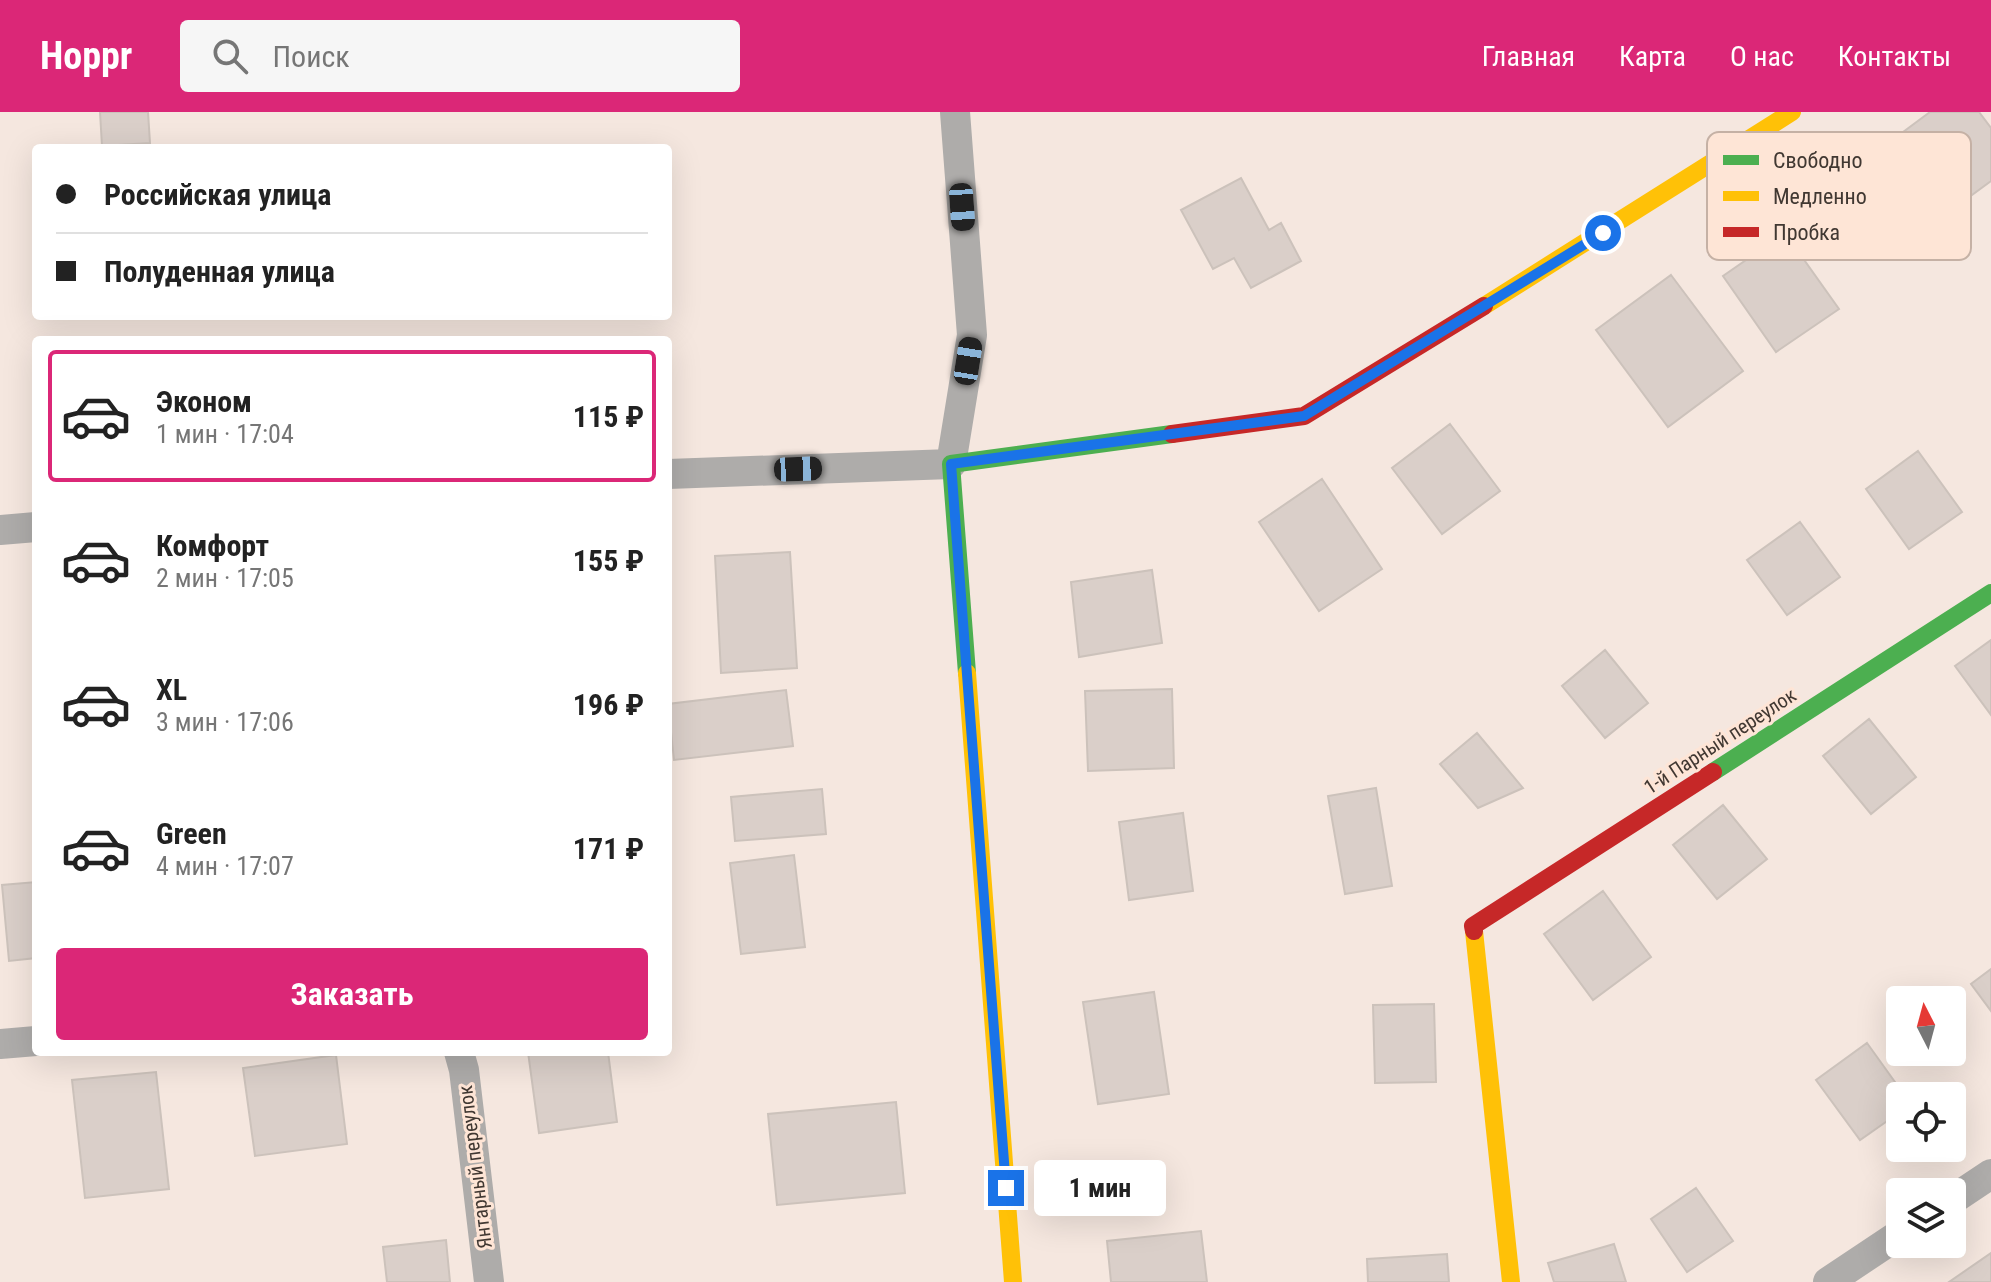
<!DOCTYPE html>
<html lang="ru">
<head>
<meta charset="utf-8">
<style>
  :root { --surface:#fff; --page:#f6f6f6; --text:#222; --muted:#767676; --line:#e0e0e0; --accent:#db2777 }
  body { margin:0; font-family:"Roboto Condensed",sans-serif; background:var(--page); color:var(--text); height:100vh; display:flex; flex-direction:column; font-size:30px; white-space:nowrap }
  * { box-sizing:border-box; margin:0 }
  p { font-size:26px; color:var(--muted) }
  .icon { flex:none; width:44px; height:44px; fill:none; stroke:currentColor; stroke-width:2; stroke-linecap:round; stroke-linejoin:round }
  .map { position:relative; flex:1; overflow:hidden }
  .panel { position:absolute; left:32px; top:224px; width:640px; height:720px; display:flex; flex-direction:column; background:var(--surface); border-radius:8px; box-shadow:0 8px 32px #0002 }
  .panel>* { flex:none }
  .hud { position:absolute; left:32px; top:32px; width:640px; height:176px; border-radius:8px; box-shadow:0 8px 32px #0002; display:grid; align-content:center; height:176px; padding:0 24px; background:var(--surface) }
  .needle { width:52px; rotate:354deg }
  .controls { position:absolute; left:1886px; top:874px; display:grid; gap:16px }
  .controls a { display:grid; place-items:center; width:80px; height:80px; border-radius:8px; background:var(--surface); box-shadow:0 8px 32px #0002; font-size:40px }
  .end { position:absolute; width:36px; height:36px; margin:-18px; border:10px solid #1a73e8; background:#fff; box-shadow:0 0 0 4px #fff }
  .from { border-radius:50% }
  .bubble { position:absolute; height:56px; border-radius:8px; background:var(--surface); box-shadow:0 8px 32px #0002; font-size:26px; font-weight:700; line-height:56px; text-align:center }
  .car { position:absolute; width:24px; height:48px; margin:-24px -12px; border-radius:10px; box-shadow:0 0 6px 2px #0007; background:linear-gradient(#222 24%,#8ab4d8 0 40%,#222 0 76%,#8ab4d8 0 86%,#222 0) }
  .hud b { display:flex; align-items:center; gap:28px; height:76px; font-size:30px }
  .hud b+b { border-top:2px solid var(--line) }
  .hud i { width:20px; height:20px; background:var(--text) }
  ul { padding:14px 0 0; list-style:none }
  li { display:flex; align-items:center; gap:24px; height:132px; margin:0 16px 12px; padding:0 8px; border:4px solid transparent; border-radius:8px }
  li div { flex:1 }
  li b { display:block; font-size:30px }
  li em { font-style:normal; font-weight:700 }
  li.active { border-color:var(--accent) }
  li>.icon { width:72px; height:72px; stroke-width:1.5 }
  .action { display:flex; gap:16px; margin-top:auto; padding:16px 24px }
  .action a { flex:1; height:92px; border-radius:8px; background:var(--accent); color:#fff; font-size:32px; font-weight:700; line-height:92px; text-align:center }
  header { display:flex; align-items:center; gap:48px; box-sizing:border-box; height:112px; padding:0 40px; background:var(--accent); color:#fff }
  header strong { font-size:38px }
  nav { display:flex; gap:44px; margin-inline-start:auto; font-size:28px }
  .search { width:560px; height:72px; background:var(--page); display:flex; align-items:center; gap:20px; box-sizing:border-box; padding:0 28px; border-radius:8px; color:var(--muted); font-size:30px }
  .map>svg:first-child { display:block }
  .building { fill:#dacfc9; stroke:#ccc2bb; stroke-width:2 }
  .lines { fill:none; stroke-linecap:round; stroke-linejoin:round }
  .street { stroke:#aeacaa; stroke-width:30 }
  .fast { stroke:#4caf50; stroke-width:18 }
  .slow { stroke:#ffc107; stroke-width:18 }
  .jam { stroke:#c62828; stroke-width:18 }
  .route { stroke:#1a73e8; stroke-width:10 }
  .labels { text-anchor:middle; stroke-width:6; stroke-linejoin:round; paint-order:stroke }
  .street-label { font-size:20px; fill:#413832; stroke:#fee5d6 }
  .key { fill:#fee5d6; stroke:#c5b1a5; stroke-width:2 }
  .key-label { font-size:22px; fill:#413832 }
</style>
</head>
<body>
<header>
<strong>Hoppr</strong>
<div class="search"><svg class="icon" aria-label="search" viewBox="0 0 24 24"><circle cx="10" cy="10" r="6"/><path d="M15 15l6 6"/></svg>Поиск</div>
<nav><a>Главная</a><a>Карта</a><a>О нас</a><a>Контакты</a></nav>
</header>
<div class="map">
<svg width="1991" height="1170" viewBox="0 0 1991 1170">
  <rect width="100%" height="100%" fill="#f5e7df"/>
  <!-- building -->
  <path class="building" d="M100,0H148L150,31L102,34Z
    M1930,0H1979L1991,16V69L1946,102L1891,29Z
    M1241,66L1269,118L1281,111L1301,149L1251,176L1234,146L1213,157L1181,98Z
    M1785,121L1839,197L1776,240L1723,164Z
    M1671,163L1743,259L1668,315L1596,218Z
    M1450,312L1500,379L1442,422L1392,356Z
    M1918,339L1962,400L1909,437L1866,377Z
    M1322,367L1382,457L1319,499L1259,410Z
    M1800,410L1840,465L1787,503L1747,448Z
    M790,440L797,556L721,561L715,444Z
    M1152,458L1162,531L1079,545L1071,470Z
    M1991,528V603L1955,554Z
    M1605,538L1648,591L1605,626L1562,574Z
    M1172,577L1174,656L1088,659L1085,579Z
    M786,578L793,634L674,648L668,592Z
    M1869,607L1916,665L1871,702L1823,644Z
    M1477,621L1523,676L1478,696L1440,652Z
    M1376,676L1392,774L1345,782L1328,684Z
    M822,677L826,722L735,729L731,685Z
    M1723,693L1767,747L1717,787L1673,733Z
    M1183,701L1193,779L1129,788L1119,710Z
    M794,743L805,835L741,842L730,751Z
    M36,770V846L9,849L2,773Z
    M1603,779L1651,845L1593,888L1544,822Z
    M1991,857V899L1971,872Z
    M1154,880L1169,982L1098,992L1083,890Z
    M1434,892L1436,970L1375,971L1373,893Z
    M1867,931L1905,984H1900V1000L1860,1028L1816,968Z
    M528,940H608L617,1010L539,1021Z
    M336,943L347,1032L255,1044L243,956Z
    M156,960L169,1077L85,1086L72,968Z
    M896,990L905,1081L777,1093L768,1002Z
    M1696,1076L1733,1129L1687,1160L1651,1107Z
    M1201,1119L1207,1170H1111L1107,1129Z
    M446,1128L450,1170H387L383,1135Z
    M1614,1132L1626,1170H1554L1548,1151Z
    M1991,1141V1170H1949Z
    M1447,1142L1449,1170H1368L1367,1147Z"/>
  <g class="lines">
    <!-- street -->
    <path class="street" d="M668,362L951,352L972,223L955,0
      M0,418L36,415
      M0,932L36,929
      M459,940L464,958L489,1170
      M1952,1088L1991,1062
      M1828,1170L1900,1122"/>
    <!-- fast -->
    <path class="fast" d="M967,561L951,352L1172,322
      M1713,660L1991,481"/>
    <!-- slow -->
    <path class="slow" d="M1484,194L1792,0
      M967,561L1013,1170
      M1474,819L1511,1170"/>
    <!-- jam -->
    <path class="jam" d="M1172,322L1304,304L1484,194
      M1474,819L1473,814L1713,660"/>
  </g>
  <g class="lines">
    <!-- route -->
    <path class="route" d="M1006,1076L951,352L1304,304L1603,121"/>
  </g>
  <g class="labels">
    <!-- street labels -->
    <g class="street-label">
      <text transform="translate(1720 629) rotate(-33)" y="7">1-й Парный переулок</text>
      <text transform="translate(475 1055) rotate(-97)" y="7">Янтарный переулок</text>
    </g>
  </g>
  <!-- legend -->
  <rect x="1707" y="20" width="264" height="128" rx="12" class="key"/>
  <rect x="1723" y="43" width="36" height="10" fill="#4caf50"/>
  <rect x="1723" y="79" width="36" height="10" fill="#ffc107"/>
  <rect x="1723" y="115" width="36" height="10" fill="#c62828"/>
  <g class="key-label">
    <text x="1773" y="56">Свободно</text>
    <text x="1773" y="92">Медленно</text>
    <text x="1773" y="128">Пробка</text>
  </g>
</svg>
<div class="controls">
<a><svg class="needle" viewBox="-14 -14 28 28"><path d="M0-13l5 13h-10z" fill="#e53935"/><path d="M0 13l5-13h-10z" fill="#767676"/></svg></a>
<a><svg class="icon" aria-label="locate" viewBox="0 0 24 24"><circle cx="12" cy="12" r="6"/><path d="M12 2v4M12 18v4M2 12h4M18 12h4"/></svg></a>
<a><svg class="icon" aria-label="layers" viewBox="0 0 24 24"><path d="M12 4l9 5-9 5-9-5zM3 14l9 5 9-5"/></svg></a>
</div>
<i class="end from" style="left:1603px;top:121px"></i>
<i class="end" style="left:1006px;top:1076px"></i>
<div class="bubble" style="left:1034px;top:1048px;width:132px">1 мин</div>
<i class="car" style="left:962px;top:95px;rotate:176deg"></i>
<i class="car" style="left:968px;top:249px;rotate:9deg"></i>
<i class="car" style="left:798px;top:357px;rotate:88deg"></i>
<div class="hud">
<b><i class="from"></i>Российская улица</b>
<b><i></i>Полуденная улица</b>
</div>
<section class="panel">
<ul>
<li class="active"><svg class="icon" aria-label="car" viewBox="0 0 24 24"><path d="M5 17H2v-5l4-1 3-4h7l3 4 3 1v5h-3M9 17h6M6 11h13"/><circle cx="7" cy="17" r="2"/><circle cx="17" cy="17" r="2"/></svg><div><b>Эконом</b><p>1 мин · 17:04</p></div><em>115 ₽</em></li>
<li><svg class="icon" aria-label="car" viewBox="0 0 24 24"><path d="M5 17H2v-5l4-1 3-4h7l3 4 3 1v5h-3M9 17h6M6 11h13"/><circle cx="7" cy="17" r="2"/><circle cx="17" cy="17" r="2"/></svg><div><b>Комфорт</b><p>2 мин · 17:05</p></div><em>155 ₽</em></li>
<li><svg class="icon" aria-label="car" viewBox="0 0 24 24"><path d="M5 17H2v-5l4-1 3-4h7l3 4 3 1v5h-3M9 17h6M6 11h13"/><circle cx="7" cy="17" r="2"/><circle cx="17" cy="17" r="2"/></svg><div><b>XL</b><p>3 мин · 17:06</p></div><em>196 ₽</em></li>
<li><svg class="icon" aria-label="car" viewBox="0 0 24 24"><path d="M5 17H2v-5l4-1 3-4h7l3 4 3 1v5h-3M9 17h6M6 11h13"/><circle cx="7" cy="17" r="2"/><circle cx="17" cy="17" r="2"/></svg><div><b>Green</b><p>4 мин · 17:07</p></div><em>171 ₽</em></li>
</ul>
<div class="action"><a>Заказать</a></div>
</section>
</div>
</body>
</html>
